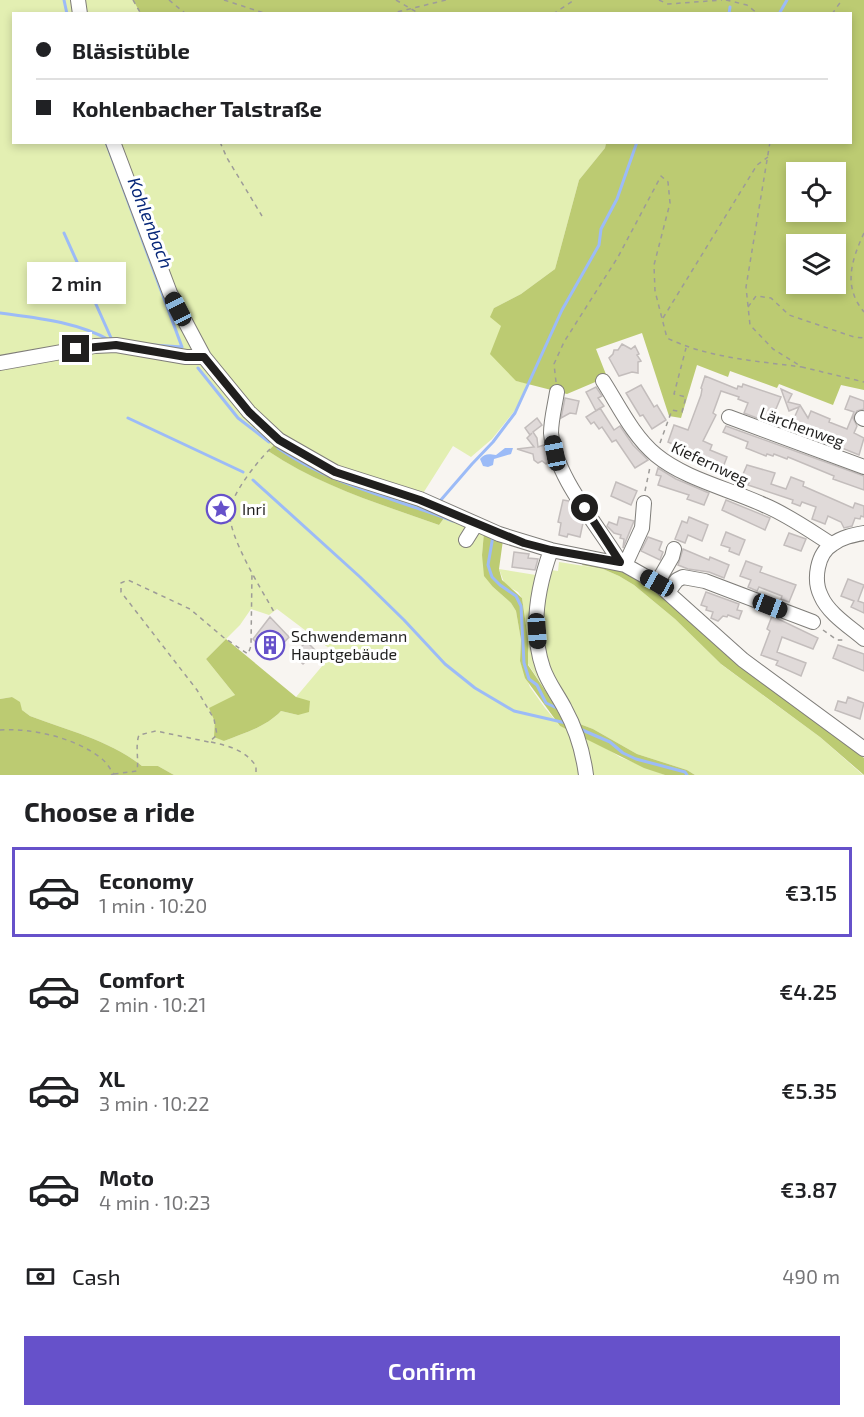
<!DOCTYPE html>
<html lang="en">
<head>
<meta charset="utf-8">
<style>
  :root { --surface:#fff; --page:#f2f2f2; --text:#202124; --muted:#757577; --line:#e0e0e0; --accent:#6651ca }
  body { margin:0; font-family:"Exo 2",sans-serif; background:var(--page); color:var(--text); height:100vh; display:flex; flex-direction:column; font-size:22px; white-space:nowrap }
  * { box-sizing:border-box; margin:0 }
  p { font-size:20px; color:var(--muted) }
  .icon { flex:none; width:33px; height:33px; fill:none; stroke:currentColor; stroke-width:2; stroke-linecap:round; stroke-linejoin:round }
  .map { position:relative; height:775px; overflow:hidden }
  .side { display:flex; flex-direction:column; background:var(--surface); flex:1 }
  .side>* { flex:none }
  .guide { position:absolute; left:12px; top:12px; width:840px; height:132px; border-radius:0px; box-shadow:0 3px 9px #0003; display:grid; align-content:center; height:132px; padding:0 24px; background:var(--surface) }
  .controls { position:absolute; left:786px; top:162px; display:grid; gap:12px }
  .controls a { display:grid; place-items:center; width:60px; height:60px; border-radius:0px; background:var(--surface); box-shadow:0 3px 9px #0003; font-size:30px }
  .end { position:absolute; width:27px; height:27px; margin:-14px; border:8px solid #201f1e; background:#fff; box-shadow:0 0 0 3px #fff }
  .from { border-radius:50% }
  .bubble { position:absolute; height:42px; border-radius:0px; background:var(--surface); box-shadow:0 3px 9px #0003; font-size:20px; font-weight:600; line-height:42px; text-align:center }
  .car { position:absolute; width:18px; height:36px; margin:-18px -9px; border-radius:8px; box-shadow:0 0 4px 2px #0007; background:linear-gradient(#222 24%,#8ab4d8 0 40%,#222 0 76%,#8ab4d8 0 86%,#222 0) }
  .guide b { display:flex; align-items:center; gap:21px; height:57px; font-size:22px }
  .guide b+b { border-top:2px solid var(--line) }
  .guide i { width:15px; height:15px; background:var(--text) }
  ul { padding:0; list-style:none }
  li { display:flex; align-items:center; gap:18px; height:90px; margin:0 12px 9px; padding:0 12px; border:3px solid transparent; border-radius:0px }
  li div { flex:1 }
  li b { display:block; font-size:22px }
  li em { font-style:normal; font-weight:600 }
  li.on { border-color:var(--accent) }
  li>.icon { width:54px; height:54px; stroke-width:1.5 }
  h2 { padding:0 24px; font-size:27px; line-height:72px }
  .pay { display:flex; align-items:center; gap:15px; height:66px; padding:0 24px; font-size:22px }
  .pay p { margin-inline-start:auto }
  .action { display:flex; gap:12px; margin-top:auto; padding:12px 24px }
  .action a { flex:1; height:69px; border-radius:0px; background:var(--accent); color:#fff; font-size:24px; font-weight:600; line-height:69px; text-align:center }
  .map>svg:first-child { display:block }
  .green { fill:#e3efb2; fill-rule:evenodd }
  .forest { fill:#bccb72; fill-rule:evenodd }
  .water { fill:#9cbbf7 }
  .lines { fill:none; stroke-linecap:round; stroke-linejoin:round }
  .stream { stroke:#9cbbf7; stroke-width:3 }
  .building { fill:#e0dad9; stroke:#c3bdbc; stroke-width:1.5 }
  .minor-casing { stroke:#7f7d79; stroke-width:16 }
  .path { stroke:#9d9b98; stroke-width:1.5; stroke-dasharray:4.5 4.5; stroke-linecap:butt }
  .minor { stroke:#fff; stroke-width:14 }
  .route { stroke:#201f1e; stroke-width:8 }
  .labels { text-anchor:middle; stroke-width:6; stroke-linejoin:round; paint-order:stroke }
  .street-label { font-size:16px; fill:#201f1e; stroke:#fff }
  .poi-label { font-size:16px; fill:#201f1e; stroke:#fff; text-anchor:start }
  .water-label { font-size:18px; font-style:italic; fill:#052678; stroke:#fff }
</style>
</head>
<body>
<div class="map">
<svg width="864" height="775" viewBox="0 0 864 775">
  <rect width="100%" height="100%" fill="#f8f5f1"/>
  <!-- green -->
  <path class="green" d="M0,0H133L141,13L14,14V142L606,143L605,148L579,180L555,269L521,294L494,308L501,326L516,381L527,383L520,404L492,439L471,457L453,446L422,495L339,468L279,440L268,451C321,486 380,504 439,525L447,514L484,532L482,555L493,587L511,603L516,611L521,640L520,661L523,670L530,687L545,708L560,726L601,745L620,757L665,775H174L158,766H142C111,741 67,730 30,716L22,710L12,697L0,699ZM251,609L269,615L277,609L334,652L296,697L298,715L281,711C266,727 244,733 224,741C208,720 221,714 235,695L206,659L240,625Z
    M559,562L603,569L619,576L634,585L675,619L722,665L820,737L863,775H695L687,770L637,754L593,729L572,721L551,699L528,664V639L522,598L518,592L505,585L499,569L542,576L544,569L558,571Z"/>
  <!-- forest -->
  <path class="forest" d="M133,0H864V390L841,385L833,405L779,384L777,388L730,371L728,377L697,365L681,418L669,416L642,333L596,349L607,377L567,394L516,381L490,354L501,326L490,317L494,308L521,294L555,269L579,180L605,148L606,143L850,142V14H141ZM796,172H836V212H796ZM796,244H836V284H796Z
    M279,440L311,466L332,476L447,514L439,525C380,504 320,486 268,451Z
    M484,532L503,540L499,569L502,580L522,598L528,639V665L551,699L572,721L593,729L637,754L687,770L695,775H665L644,768L560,726L525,678L520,661L521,640L516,611L511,603L493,587L484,576L482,555Z
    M584,561L621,567L653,587L741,665L864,758V775L820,737L721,664L675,619L634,585L619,576L603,569L582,565Z
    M226,639L296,697L310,701L309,712L298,715L281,711C266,727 244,733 224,741L214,737L215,722L209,708L235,695L206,659Z
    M12,697L20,702L22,710L30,716C67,730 111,741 142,766H158L174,775H0V699Z"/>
  <!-- water -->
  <path class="water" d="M505,448H513L511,454L494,459L493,465L488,467L483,466L480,459C485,453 489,454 496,455Z"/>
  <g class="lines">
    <!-- stream -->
    <path class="stream" d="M64,0L67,14
      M729,14L730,7
      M779,14L787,0
      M106,142L182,347L153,345
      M64,233L112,340
      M0,313C37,318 78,322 111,341
      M198,368L238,418L269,442
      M128,418L243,472
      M278,448C331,485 394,498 453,521
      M253,480L360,577L404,620L445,664L475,688L514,711L566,723
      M440,501L472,464L493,442L515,413L562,310L599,245L601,229L617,199L637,142
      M493,536L488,565L492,577L500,585L516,596L521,606L524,663L529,679L537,685L546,703L559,709
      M580,729L610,742L623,753L636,759L685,772L687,775"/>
  </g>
  <!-- building -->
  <path class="building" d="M622,344L631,349L635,346L639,354L637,355L641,361L638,362V373L632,372L619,376L609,358L613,354L614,350H618Z
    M705,376L737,389L738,386L742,387L743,384L781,397L770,423L744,413L748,403L738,399L739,397L721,391L713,413L716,415L703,441L712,445L710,450L727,457L722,470L704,463L706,459L693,454L691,457L676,451L677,446L668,442L674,425L688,430L701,395L702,389L701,388Z
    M641,385L654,407L657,405L666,420L652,429L643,415L640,416L626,393Z
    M596,387L602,396L598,398L604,406L596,411L586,392Z
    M781,389L792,394L788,402L800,405L808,418L811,411L830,419L829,422L847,429L854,412L845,409L850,396L864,401V409L857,411L853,418L857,426L854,433L864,438L859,455L837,446L839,441L831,437L832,436L810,427L806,436L798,433L800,429L791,425L799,407L789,411Z
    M565,398L579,401L576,414L570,413L561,418Z
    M600,408L614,430L620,426L633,445L648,460L635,468L616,440L612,442L602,427L599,429L594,422L591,424L586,417Z
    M537,418L542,425L533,432L537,438L538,447L544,445L549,461L546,464L542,461L538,463L534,460L533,454L517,449L534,447L527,438L532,433L530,435L525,428Z
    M726,426L864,476V490L833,479L834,476L788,457L787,459L774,454L773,456L767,454L766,456L746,448L748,442L723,432Z
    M747,465L775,473L771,484L786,489L791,477L804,482L803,486L853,508L855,503L864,506V517L861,516L860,519L855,518L852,526L844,528L841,522L828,516L825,524L812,519L816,507L802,502L800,506L792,503L793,500L748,485L749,483L741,479Z
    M658,468L676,479L709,493L704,505L687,499L689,495L658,485L661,476L656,475Z
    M616,482L637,491L631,505L611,496Z
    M563,500L569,501L575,513L583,523L580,537L568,534L567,537L559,535L561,523L558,522Z
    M726,500L770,518L765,530L722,510Z
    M619,517L634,521L623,548L624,539L620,538L621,535L614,533L607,526L609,522L617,525Z
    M689,517L708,525L702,541L688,535L685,543L675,539L682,521L687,523Z
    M726,532L745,540L739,555L729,551L730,548L721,545Z
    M789,533L806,539L801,551L784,545Z
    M648,537L662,542L659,550L663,552L660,560L641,551Z
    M683,549L709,560L710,557L729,565L724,578L709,572L688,569L678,565Z
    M514,552L529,554L528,558L538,559L535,570L512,567Z
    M746,561L762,567L760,572L796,585L789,602L781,599L782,596L759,587L757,591L748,587L751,580L740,576Z
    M848,579L864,585L858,601L864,603V613L851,607L854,601L841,596Z
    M706,592L739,604L737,610L742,611L739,619L728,615L727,617L723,616L718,621L711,618L713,612L706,610L707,607L701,605Z
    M772,616L818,638L813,649L782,637L777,652L806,663L801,676L776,665L778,661L761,655L770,631L767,629Z
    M270,617L289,637L270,658L253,639Z
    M307,642L316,651L303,664L292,654Z
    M838,645L864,654V671L833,658Z
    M848,697L864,703L860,719L835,710L838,701L846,703Z"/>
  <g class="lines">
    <!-- minor casing -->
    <g class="minor-casing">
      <path id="minor" d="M78,0L80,14
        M113,142L170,293L204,357L249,412L279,440L335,472L420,499L499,534L551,550L625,565L657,583L743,660L864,749
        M0,363L95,346L116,345L186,357H204
        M603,381C619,406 633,436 656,455C685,479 730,489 764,505C788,515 809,530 831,544
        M557,392C555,405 551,420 551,433C555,477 598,525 620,562
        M729,417L864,467
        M862,418L864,419
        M864,533C853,535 842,537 833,544C817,553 813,580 821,596C828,613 850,627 864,639
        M466,540L476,524
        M551,550C538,586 530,630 543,668C548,683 558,695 565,709C576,729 583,752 586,775
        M625,565L642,528L644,503
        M657,583L672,557L674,549
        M668,592L677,580L683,577L705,581L813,622"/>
    </g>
    <!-- path -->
    <path class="path" d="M133,0L141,14
      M169,0L186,14
      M224,0L267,14
      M396,0L420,14
      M659,0L668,4L722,0
      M726,0L747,5L758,14
      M389,14L446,0
      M553,14L574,0
      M832,14L842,0
      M220,142L227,158L262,216
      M770,142L746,287L750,325L773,349L802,367L864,382
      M864,233C851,261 843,287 864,312
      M748,307L756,296L771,298L789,315L854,337L864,338
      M663,318L757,165L768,157
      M556,382L554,364L564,342L618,257L661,176L668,182L670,203L654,265L655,291L667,338C708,358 757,361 802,367
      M660,443L672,410L682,412L686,397L674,394L686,348
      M270,449C257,462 232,493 230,511C227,535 262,590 274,612
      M645,491L650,467
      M823,630L837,640H845
      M0,730C33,728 76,738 102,759C107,763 110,769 114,774L109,775
      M211,742C229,746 245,750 256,766V775
      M114,774L137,771C139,759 135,746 139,735L156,731L209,742L217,735L214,719L197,690L121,592V583L128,580L190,609L223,637L248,654L251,646L252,571"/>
    <!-- minor -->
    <use href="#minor" class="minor"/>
  </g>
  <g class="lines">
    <!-- route -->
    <path class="route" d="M76,349L116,345L186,357H204L249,412L279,440L335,472L420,500L524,543L551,550L620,562L585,508"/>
  </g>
  <!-- icons -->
  <defs>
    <g id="sight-ring" transform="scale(1.5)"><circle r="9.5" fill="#fff" stroke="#6651ca" stroke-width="1.5"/><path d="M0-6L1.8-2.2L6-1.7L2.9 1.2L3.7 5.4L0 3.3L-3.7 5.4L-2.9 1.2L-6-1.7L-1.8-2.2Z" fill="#6651ca"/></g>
    <g id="building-ring" transform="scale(1.5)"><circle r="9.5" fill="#fff" stroke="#6651ca" stroke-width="1.5"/><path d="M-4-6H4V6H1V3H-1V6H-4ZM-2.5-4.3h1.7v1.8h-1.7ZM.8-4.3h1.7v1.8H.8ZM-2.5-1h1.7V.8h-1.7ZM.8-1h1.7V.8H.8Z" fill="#6651ca"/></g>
  </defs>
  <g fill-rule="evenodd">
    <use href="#sight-ring" x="221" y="509"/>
    <use href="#building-ring" x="270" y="645"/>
  </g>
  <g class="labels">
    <!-- street labels -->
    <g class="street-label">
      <text transform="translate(802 427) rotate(20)" y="6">Lärchenweg</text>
      <text transform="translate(710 463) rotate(25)" y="6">Kiefernweg</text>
    </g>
    <!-- poi labels -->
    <g class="poi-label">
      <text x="242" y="515">Inri</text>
      <text x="291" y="642">Schwendemann<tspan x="291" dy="18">Hauptgebäude</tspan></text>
    </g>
    <!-- water labels -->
    <g class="water-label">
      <text transform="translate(150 223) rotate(69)" y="6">Kohlenbach</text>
    </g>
  </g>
</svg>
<div class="controls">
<a><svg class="icon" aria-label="locate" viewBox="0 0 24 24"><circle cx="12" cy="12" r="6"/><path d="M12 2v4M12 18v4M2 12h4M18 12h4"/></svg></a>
<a><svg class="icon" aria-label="layers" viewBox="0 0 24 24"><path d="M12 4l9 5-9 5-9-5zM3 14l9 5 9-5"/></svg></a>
</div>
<i class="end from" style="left:585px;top:508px"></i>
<i class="end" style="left:76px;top:349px"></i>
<div class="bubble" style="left:27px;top:262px;width:99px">2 min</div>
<i class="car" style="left:178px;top:309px;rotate:333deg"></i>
<i class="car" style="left:555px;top:453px;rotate:349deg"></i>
<i class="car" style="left:657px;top:583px;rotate:299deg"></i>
<i class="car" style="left:770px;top:606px;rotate:111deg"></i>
<i class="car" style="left:537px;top:631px;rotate:176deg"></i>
<div class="guide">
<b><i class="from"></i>Bläsistüble</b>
<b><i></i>Kohlenbacher Talstraße</b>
</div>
</div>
<section class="side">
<h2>Choose a ride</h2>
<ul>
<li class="on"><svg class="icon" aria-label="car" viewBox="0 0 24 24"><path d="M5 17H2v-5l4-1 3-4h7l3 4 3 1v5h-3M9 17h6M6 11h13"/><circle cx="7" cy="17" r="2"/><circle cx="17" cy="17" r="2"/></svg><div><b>Economy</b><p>1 min · 10:20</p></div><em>€3.15</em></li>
<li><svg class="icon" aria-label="car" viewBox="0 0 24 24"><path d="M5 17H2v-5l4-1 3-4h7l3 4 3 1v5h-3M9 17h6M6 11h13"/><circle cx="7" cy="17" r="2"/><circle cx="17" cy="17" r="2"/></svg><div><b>Comfort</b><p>2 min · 10:21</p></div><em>€4.25</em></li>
<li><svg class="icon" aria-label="car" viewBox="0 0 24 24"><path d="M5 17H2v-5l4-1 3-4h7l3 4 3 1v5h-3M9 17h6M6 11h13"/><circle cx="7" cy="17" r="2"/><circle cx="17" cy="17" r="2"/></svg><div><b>XL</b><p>3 min · 10:22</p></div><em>€5.35</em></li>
<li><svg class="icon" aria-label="car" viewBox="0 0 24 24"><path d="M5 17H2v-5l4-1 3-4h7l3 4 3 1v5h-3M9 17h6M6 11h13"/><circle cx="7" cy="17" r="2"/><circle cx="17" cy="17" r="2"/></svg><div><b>Moto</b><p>4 min · 10:23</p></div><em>€3.87</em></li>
</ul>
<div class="pay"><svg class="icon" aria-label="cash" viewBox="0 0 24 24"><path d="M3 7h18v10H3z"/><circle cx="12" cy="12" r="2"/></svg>Cash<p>490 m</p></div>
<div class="action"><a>Confirm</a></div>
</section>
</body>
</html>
